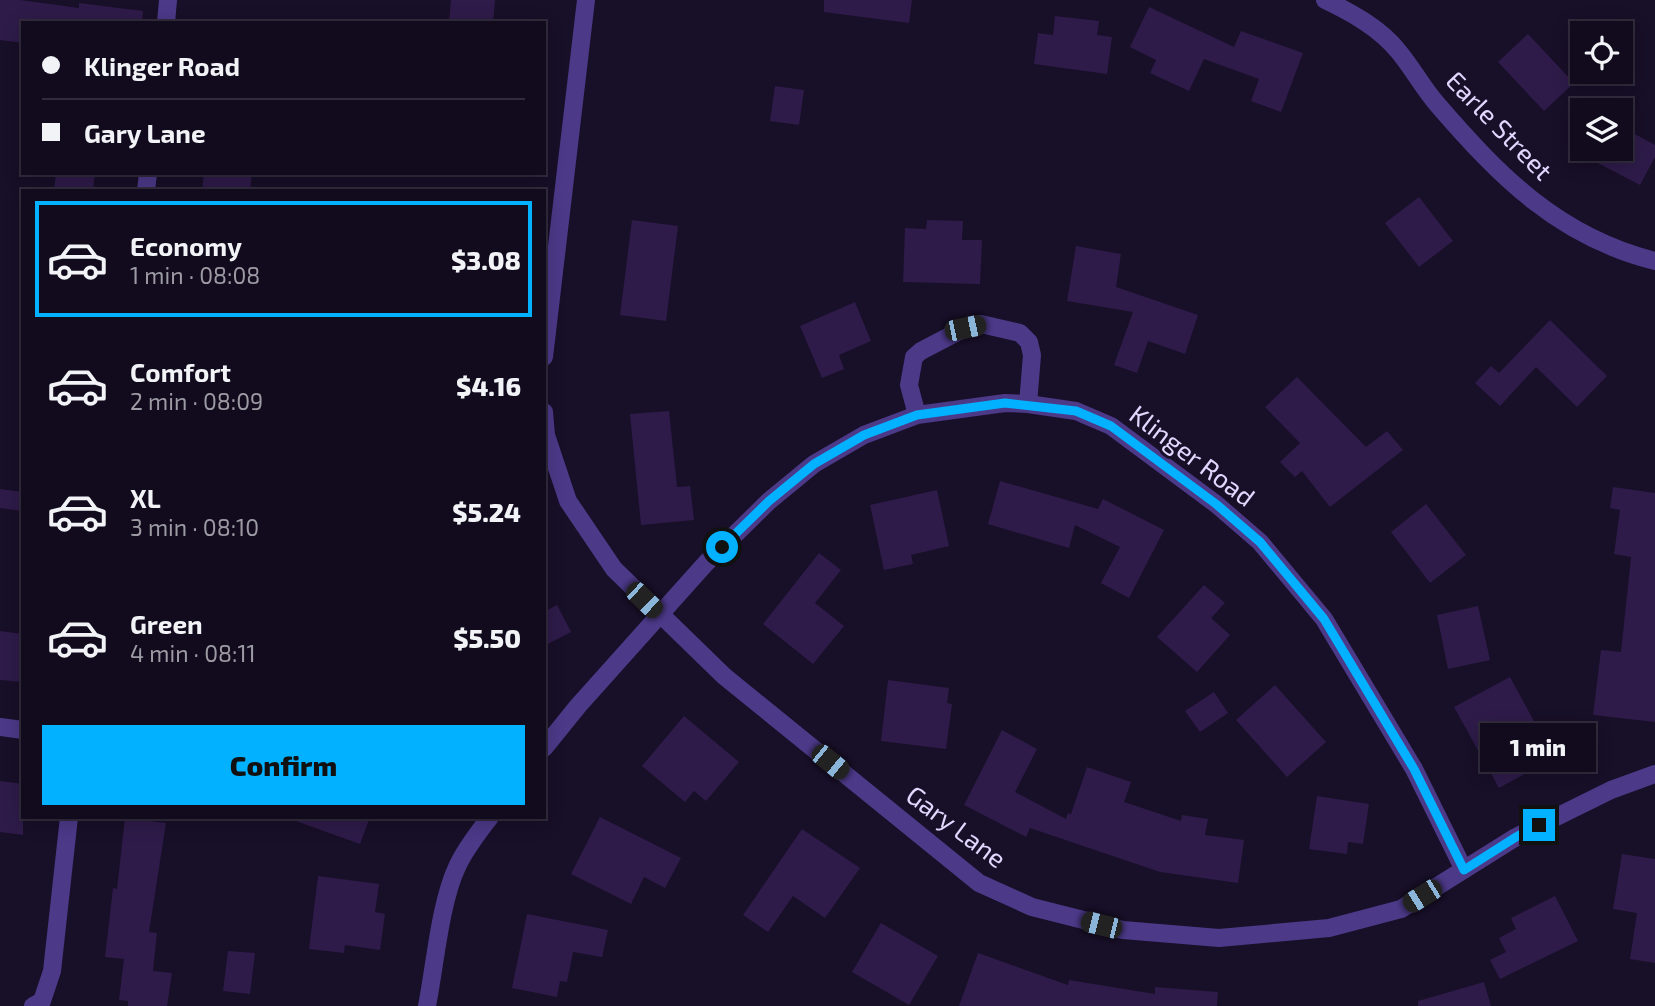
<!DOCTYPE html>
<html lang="en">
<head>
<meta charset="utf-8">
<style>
  :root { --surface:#120b1e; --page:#1b1427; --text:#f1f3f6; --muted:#9c9ba4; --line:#312b3c; --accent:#02b1ff }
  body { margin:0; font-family:"Exo 2",sans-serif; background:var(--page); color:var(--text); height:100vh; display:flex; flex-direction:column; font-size:26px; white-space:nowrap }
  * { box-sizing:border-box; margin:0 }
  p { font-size:23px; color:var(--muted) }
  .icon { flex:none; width:38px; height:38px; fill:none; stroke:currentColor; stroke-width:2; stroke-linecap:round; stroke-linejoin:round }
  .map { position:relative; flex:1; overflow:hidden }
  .drawer { position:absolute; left:21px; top:189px; width:525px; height:630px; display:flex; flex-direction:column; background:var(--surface); border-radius:0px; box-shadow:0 4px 18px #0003,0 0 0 2px var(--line) }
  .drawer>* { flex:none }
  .hud { position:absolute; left:21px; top:21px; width:525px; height:154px; border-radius:0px; box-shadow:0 4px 18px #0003,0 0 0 2px var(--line); display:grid; align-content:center; height:154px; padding:0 21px; background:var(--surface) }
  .buttons { position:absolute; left:1570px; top:21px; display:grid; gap:14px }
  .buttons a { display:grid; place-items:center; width:63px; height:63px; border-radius:0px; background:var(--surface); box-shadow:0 4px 18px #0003,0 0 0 2px var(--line); font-size:35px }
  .end { position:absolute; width:32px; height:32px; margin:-16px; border:9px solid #02b1ff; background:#111; box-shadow:0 0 0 4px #111 }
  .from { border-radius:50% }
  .bubble { position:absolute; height:49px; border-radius:0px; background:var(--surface); box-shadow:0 4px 18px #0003,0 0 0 2px var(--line); font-size:23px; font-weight:800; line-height:49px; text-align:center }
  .car { position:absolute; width:21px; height:42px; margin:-21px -10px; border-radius:9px; box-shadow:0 0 5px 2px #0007; background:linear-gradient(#222 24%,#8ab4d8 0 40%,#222 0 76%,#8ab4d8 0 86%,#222 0) }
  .hud b { display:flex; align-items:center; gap:24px; height:66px; font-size:26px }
  .hud b+b { border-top:2px solid var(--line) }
  .hud i { width:18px; height:18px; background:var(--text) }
  ul { padding:12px 0 0; list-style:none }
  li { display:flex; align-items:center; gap:21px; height:116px; margin:0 14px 10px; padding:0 7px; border:4px solid transparent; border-radius:0px }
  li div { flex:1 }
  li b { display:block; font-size:26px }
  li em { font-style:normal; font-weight:800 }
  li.current { border-color:var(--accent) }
  li>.icon { width:63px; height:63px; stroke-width:1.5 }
  .cta { display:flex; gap:14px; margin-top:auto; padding:14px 21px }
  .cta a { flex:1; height:80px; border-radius:0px; background:var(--accent); color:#111; font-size:28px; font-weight:800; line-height:80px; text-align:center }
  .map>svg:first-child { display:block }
  .building { fill:#2e1b49 }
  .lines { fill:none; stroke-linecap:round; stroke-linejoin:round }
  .minor { stroke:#4c3988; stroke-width:18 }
  .route { stroke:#02b1ff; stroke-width:9 }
  .labels { text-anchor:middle; stroke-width:6; stroke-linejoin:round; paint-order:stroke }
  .street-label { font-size:26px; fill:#e3d6ff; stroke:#180f28 }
</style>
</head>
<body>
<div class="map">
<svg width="1655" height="1006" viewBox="0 0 1655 1006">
  <rect width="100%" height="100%" fill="#180f28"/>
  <!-- building -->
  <path class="building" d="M0,0H20L79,8V3L143,11L142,23H23V43L0,40Z
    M451,0H495L493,23H449Z
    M824,0H912L909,23L824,12Z
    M1149,7L1234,47L1241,31L1303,53L1281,112L1251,101L1259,79L1204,59L1189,91L1150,73L1156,60L1130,47Z
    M1055,16L1099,21L1097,35L1112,37L1107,74L1034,64L1038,33L1053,35Z
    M1528,34L1574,83L1544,111L1498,62Z
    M775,86L804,90L799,125L770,121Z
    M1620,126L1655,145V157L1640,185L1571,149H1620Z
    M56,173H95L93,191H54Z
    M204,173H252L250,191H202Z
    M1419,197L1453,241L1419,267L1385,223Z
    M632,220L678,226L666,321L620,315Z
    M927,220L963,221L962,240H982L980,284L903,282L905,228L926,229Z
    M1076,246L1121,254L1116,287L1198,315L1185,354L1148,341L1137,373L1114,365L1133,312L1067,301Z
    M855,302L871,341L839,355L844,369L822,378L800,326Z
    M1550,320L1607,376L1577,407L1536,367L1500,406L1475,383L1491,366L1499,373Z
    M1297,377L1366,447L1387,431L1403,450L1330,507L1302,471L1295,477L1280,462L1300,443L1265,407Z
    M669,411L677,487L690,486L694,520L641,525L630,414Z
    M1000,481L1098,509L1103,499L1164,530L1129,598L1101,583L1120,547L1075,525L1069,548L988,524Z
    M1613,487L1655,493V722L1593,715L1601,650L1621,652L1631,557L1614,554L1620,510L1610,508Z
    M0,489L23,492V511L0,508Z
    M937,490L949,546L911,555L913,564L884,570L870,505Z
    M1426,504L1466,555L1430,583L1391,532Z
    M819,553L841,570L815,603L844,626L813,664L763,624Z
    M1204,585L1225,603L1211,618L1230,635L1197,672L1157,637Z
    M557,605L571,632L544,646V612Z
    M1478,606L1490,660L1448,669L1437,615Z
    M0,631L23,634V682L0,680Z
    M1510,677L1554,758L1499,788L1454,707Z
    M888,680L949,688L947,703L952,704L946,749L881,741Z
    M1275,685L1326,742L1287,777L1236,720Z
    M1214,692L1228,713L1200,732L1185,711Z
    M684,716L739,762L706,801L694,791L685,802L642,766Z
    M1002,730L1037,749L1015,792L1066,819L1068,813L1071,814L1087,767L1131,782L1124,802L1181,821L1182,815L1208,819L1205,835L1244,840L1238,883L1160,872L1030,828L1026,837L964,805Z
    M0,781L23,784V835L0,832Z
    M1317,796L1369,804L1363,844L1348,842L1347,854L1309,849Z
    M294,817H370L360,844L293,820Z
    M600,817L681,858L665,888L644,877L631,904L571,874Z
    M125,818L166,823L149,932L157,933L153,971L172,973L167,1006H128V1001L119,1000L124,959L105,957L113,888L117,889Z
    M802,829L860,868L825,918L793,896L768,932L743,915Z
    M1622,854L1655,859V963L1630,959L1637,913L1613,909Z
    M318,876L379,884L375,912L385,914L380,950L345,945L344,953L309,949Z
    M1555,896L1578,941L1500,979L1490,960L1506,952L1499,938L1516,929L1511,918Z
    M527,914L608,930L602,957L573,952L567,982L560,981L557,997L512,988Z
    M881,923L938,956L909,1005L852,972Z
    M228,951L255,953L250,994L223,991Z
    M978,953L1068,985L1069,980L1155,994V987L1218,992L1217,1006H959Z
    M1484,982L1491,1006H1418V1001Z"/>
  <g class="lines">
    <!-- minor -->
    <path class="minor" d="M1325,0C1352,13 1380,28 1399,52C1413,69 1423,88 1437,104C1500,177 1559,237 1655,261
      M166,23L168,0
      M146,191L148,173
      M544,357L586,0
      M544,412L546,435L568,501L614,569L724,676L979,883L1032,907L1123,930L1219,938L1329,928L1401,909L1516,837L1611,790L1655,774
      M917,415L909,385L914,357L921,351L965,328L981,324L1020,333L1029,342L1032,355L1028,404
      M0,727L23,730
      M544,748L578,706L706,563L769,501L814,464L864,435L917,415L1005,403L1028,404L1076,411L1111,426L1216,504L1260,542L1324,619L1414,769L1464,870
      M33,1006L42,1001L52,971L69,817
      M427,1006C435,966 440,903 457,867C465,849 478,833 490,817"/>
  </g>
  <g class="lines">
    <!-- route -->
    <path class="route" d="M722,547L769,501L814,464L864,435L917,415L1005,403L1076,411L1111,426L1216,504L1260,542L1324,619L1414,769L1464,870L1516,837L1539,825"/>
  </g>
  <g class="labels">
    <!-- street labels -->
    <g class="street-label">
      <text transform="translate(1499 126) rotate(46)" y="9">Earle Street</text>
      <text transform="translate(1192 456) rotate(37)" y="9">Klinger Road</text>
      <text transform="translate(956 827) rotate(37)" y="9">Gary Lane</text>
    </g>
  </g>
</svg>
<div class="buttons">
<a><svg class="icon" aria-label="locate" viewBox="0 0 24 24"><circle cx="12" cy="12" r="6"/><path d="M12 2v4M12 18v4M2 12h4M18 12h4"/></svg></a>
<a><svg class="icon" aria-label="layers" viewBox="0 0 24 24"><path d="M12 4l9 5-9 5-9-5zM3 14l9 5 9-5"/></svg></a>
</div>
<i class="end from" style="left:722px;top:547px"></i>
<i class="end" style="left:1539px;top:825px"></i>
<div class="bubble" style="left:1480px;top:723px;width:116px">1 min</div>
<i class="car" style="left:965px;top:328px;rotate:78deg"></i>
<i class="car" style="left:644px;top:600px;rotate:134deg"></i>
<i class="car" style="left:830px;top:762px;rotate:129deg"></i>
<i class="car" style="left:1422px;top:896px;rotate:238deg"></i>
<i class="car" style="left:1101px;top:925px;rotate:284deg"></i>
<div class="hud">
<b><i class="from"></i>Klinger Road</b>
<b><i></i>Gary Lane</b>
</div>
<section class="drawer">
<ul>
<li class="current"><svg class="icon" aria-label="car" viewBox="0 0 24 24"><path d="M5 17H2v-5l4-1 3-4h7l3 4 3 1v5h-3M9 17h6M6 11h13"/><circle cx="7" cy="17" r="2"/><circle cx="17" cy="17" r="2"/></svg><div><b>Economy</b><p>1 min · 08:08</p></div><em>$3.08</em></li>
<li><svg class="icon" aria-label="car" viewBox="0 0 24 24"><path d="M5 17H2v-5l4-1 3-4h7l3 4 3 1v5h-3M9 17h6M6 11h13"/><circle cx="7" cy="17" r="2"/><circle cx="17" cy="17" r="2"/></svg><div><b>Comfort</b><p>2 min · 08:09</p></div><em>$4.16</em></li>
<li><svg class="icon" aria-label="car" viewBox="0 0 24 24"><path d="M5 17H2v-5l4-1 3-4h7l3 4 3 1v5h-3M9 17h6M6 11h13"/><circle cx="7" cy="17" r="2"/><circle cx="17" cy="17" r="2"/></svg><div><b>XL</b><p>3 min · 08:10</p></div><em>$5.24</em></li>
<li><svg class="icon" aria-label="car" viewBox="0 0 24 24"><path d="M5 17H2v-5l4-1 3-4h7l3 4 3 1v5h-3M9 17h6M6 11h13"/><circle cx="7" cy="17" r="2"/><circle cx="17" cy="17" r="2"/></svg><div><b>Green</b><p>4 min · 08:11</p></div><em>$5.50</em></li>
</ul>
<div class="cta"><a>Confirm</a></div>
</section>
</div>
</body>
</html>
